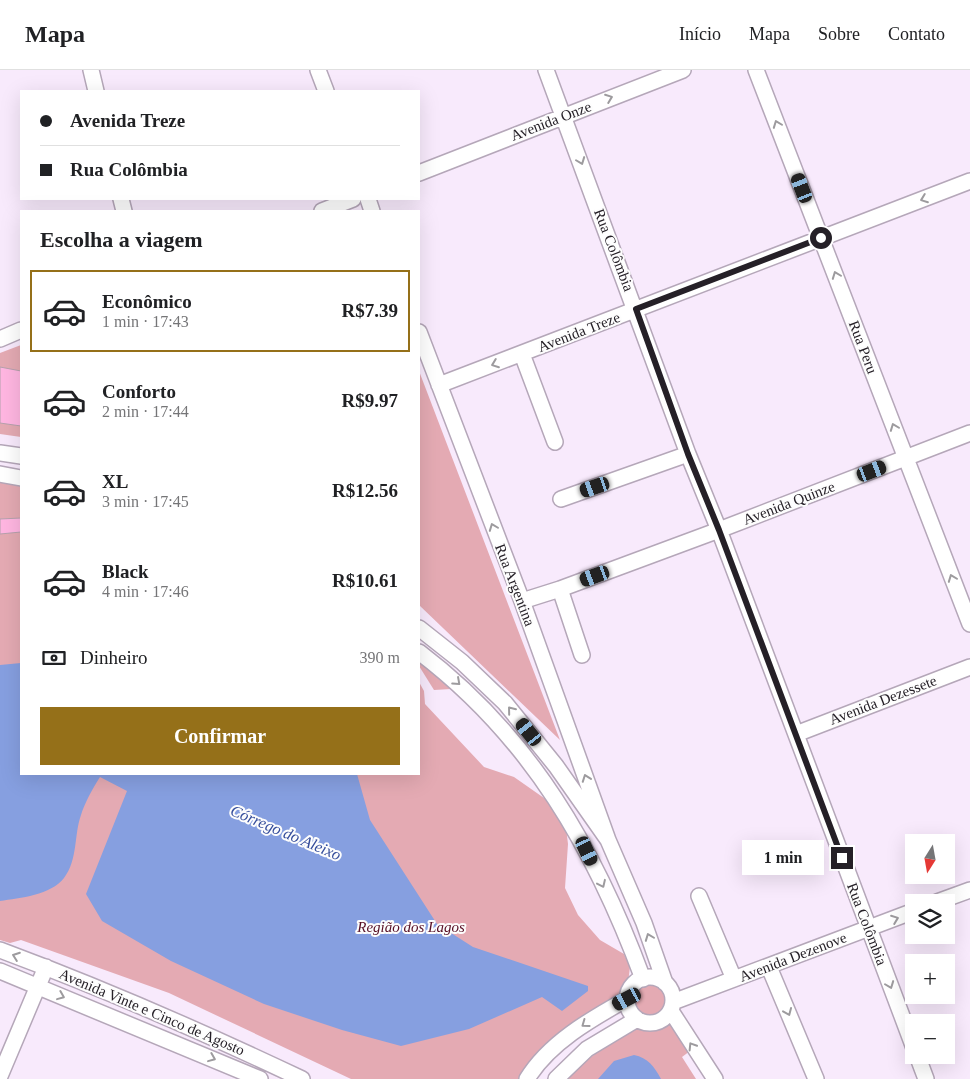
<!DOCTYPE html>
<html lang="pt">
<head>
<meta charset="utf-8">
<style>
  :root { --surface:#fff; --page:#f2f2f2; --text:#202124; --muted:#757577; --line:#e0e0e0; --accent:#957019 }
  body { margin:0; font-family:"Times New Roman",serif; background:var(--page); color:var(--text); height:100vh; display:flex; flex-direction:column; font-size:19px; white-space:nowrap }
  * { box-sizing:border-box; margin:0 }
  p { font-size:16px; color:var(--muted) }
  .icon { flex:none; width:28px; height:28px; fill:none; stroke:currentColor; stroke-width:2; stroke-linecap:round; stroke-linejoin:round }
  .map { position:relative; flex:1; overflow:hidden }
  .panel { position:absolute; left:20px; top:140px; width:400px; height:565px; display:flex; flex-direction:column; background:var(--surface); border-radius:0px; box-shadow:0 5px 20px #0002 }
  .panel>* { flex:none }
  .banner { position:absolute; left:20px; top:20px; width:400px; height:110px; border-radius:0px; box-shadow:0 5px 20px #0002; display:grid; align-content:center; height:110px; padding:0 20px; background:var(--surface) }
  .needle { width:32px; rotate:191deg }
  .buttons { position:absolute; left:905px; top:764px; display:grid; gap:10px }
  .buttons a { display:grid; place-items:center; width:50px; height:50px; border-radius:0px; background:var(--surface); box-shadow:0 5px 20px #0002; font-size:25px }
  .end { position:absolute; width:22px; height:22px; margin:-11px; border:6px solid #252027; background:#fff; box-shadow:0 0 0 2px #fff }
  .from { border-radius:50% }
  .bubble { position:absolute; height:35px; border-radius:0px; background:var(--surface); box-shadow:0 5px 20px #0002; font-size:16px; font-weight:700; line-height:35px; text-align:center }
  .car { position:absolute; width:15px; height:30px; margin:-15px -8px; border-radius:6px; box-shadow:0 0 4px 1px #0007; background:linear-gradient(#222 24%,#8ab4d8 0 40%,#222 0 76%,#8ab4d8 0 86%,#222 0) }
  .banner b { display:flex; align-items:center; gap:18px; height:48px; font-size:19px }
  .banner b+b { border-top:1px solid var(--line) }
  .banner i { width:12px; height:12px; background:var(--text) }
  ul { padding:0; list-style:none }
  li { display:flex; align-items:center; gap:15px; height:82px; margin:0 10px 8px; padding:0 10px; border:2px solid transparent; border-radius:0px }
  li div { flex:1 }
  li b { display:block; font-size:19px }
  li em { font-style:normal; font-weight:700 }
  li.selected { border-color:var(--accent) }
  li>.icon { width:45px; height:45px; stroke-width:1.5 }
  h2 { padding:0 20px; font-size:22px; line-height:60px }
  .pay { display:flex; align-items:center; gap:12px; height:55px; padding:0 20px; font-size:19px }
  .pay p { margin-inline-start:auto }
  .primary-button { display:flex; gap:10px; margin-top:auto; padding:10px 20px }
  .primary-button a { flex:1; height:58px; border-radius:0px; background:var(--accent); color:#fff; font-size:20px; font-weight:700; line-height:58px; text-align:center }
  header { display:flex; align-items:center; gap:30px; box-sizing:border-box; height:70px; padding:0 25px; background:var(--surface); border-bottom:1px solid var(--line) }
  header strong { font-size:24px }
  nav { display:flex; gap:28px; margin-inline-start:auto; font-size:18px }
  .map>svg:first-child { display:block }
  .green { fill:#e4aab3 }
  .water { fill:#869fe0 }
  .building { fill:#ffb6e1; stroke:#b6a1ad }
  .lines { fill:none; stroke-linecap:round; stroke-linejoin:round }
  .minor-casing { stroke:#b5a7b9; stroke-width:18 }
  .minor { stroke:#fff; stroke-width:15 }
  .oneway { stroke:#9d9b9e }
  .route { stroke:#252027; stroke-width:6 }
  .labels { text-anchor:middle; stroke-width:4; stroke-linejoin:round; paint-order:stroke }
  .street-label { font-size:15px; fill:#252027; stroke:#fdfdfd }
  .park-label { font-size:15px; font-style:italic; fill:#581026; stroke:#fdfdfd }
  .water-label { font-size:16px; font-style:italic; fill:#364e9c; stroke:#fdfdfd }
</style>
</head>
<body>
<header>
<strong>Mapa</strong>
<nav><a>Início</a><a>Mapa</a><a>Sobre</a><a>Contato</a></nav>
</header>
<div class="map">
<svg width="970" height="1009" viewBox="0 0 970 1009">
  <rect width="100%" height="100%" fill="#f8eafc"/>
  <!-- green -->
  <path class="green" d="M21,275V367L0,364V283Z
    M419,301L560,670L419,535Z
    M0,410L21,414V704H419V612L424,621L425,634L484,697L514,707L554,735L566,758L568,774L565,818L578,845L600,870L624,884L630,897L628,913L618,924L557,966L521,1009H351L169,923L21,870L10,873L0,870Z
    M419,591L451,619L434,620L419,596Z
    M634 930a16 16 0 1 1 32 0a16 16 0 1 1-32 0Z
    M673,951L690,981L682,987L696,1009H566C580,995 624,959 642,955C653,953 662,957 673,951Z"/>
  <!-- water -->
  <path class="water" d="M21,593V704H357L370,750L437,854L473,877L588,916V921L562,941L542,927L469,959L401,976L342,960L264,934L171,891L102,851L86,824L127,721L100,707C93,718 85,732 81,745C74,764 78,790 64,808C51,825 20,828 0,831V595Z
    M634,985C648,988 654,996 661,1009H598L614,991Z"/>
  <!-- building -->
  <path class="building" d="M0,297L21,301V356L0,353Z
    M21,448V462L0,464V449Z"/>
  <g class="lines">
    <!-- minor casing -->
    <g class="minor-casing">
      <path id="minor" d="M91,0L96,21
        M318,0L326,21
        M546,0L688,384L719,460L914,978
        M756,0L970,554
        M419,103L683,0
        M121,129L124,141
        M368,129L372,141
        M322,141L353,129
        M419,262L522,531L608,770
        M0,269L21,260
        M522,284L555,372
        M439,315L970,111
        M0,383L21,386
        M0,404L21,408
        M561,429L688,384
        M560,519L582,585
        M522,531L560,519L719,460L970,363
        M419,558L462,592L505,633L556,696L608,770L644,853L665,913
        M419,582C531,667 595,779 643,909
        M796,664L970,597
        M699,826L734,909
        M937,832L970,820
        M0,880C102,918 203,962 302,1009
        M769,897L816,1009
        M0,901L260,1009
        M627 930a23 23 0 1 1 46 0a23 23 0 1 1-46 0Z
        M673,932L914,841
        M671,941L715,1009
        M917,985L926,1009
        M0,1006L46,897
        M527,1009C549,973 591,949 627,929
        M556,1009L587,979L637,949"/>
    </g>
    <!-- minor -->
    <use href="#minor" class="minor"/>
  </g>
  <!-- one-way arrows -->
  <defs><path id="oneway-chevron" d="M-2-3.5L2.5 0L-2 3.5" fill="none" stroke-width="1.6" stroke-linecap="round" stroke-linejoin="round" transform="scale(1.25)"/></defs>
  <g class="oneway">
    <use href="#oneway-chevron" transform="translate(609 28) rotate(-21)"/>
    <use href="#oneway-chevron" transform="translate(777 54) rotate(-111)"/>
    <use href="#oneway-chevron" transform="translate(581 91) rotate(69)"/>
    <use href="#oneway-chevron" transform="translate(924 129) rotate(159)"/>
    <use href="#oneway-chevron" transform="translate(836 205) rotate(-111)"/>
    <use href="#oneway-chevron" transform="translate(495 294) rotate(159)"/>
    <use href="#oneway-chevron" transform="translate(894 357) rotate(-111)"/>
    <use href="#oneway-chevron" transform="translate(493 457) rotate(-111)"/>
    <use href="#oneway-chevron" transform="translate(952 508) rotate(-111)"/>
    <use href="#oneway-chevron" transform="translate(457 612) rotate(42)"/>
    <use href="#oneway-chevron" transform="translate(511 640) rotate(-129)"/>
    <use href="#oneway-chevron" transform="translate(586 708) rotate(-110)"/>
    <use href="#oneway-chevron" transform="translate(602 814) rotate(65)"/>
    <use href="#oneway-chevron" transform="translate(895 849) rotate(-21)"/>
    <use href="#oneway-chevron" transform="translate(649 867) rotate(-111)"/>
    <use href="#oneway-chevron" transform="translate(16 886) rotate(-160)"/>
    <use href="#oneway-chevron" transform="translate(890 915) rotate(69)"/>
    <use href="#oneway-chevron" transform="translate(61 926) rotate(22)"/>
    <use href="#oneway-chevron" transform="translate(788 942) rotate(67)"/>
    <use href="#oneway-chevron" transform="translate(585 954) rotate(144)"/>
    <use href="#oneway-chevron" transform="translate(692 976) rotate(-122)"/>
    <use href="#oneway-chevron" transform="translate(212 988) rotate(22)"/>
  </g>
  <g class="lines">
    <!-- route -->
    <path class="route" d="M821,168L636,239L688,384L719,460L842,788"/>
  </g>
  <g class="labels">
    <!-- street labels -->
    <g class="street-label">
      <text transform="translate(551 51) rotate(-21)" y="5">Avenida Onze</text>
      <text transform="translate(614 180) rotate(69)" y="5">Rua Colômbia</text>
      <text transform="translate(579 262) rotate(-21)" y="5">Avenida Treze</text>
      <text transform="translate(863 277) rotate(69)" y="5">Rua Peru</text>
      <text transform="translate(789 433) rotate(-21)" y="5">Avenida Quinze</text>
      <text transform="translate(515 515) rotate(69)" y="5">Rua Argentina</text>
      <text transform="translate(883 630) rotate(-21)" y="5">Avenida Dezessete</text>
      <text transform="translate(867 854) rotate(69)" y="5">Rua Colômbia</text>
      <text transform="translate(793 887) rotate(-21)" y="5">Avenida Dezenove</text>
      <text transform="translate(152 942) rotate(23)" y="5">Avenida Vinte e Cinco de Agosto</text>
    </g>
    <!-- park labels -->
    <g class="park-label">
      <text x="411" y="862">Região dos Lagos</text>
    </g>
    <!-- water labels -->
    <g class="water-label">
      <text transform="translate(286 762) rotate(23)" y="6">Córrego do Aleixo</text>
    </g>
  </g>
</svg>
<div class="buttons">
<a><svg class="needle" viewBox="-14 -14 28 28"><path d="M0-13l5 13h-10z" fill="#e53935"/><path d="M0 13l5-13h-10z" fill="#757577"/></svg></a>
<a><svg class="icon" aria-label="layers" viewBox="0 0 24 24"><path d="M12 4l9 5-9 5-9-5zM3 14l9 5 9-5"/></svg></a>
<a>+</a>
<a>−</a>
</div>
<i class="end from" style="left:821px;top:168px"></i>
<i class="end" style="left:842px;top:788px"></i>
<div class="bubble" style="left:742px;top:770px;width:82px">1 min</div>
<i class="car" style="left:802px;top:118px;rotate:339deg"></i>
<i class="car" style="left:872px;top:401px;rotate:69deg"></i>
<i class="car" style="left:595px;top:417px;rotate:251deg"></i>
<i class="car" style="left:595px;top:506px;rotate:250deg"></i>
<i class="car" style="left:529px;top:662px;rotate:321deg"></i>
<i class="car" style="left:587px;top:781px;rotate:155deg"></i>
<i class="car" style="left:627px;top:929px;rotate:242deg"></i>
<div class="banner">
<b><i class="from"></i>Avenida Treze</b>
<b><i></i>Rua Colômbia</b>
</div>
<section class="panel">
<h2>Escolha a viagem</h2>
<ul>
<li class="selected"><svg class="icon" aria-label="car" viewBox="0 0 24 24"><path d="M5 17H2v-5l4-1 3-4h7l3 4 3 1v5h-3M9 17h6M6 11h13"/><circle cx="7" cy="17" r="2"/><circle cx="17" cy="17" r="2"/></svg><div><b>Econômico</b><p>1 min · 17:43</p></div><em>R$7.39</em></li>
<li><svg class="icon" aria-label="car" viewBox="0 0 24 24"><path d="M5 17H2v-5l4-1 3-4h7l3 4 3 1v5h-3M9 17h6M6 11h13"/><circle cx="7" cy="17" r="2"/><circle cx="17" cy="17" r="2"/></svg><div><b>Conforto</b><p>2 min · 17:44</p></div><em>R$9.97</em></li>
<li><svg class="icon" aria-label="car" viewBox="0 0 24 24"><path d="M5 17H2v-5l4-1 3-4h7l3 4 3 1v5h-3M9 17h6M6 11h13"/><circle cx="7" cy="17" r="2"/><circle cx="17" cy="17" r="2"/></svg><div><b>XL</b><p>3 min · 17:45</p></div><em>R$12.56</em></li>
<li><svg class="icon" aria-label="car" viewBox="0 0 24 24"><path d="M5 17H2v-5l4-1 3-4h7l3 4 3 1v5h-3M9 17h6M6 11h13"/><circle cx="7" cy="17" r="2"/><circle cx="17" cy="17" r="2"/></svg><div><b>Black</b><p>4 min · 17:46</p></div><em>R$10.61</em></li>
</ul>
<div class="pay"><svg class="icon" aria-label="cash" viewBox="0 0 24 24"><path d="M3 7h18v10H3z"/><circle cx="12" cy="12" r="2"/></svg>Dinheiro<p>390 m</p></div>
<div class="primary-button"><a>Confirmar</a></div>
</section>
</div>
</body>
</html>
